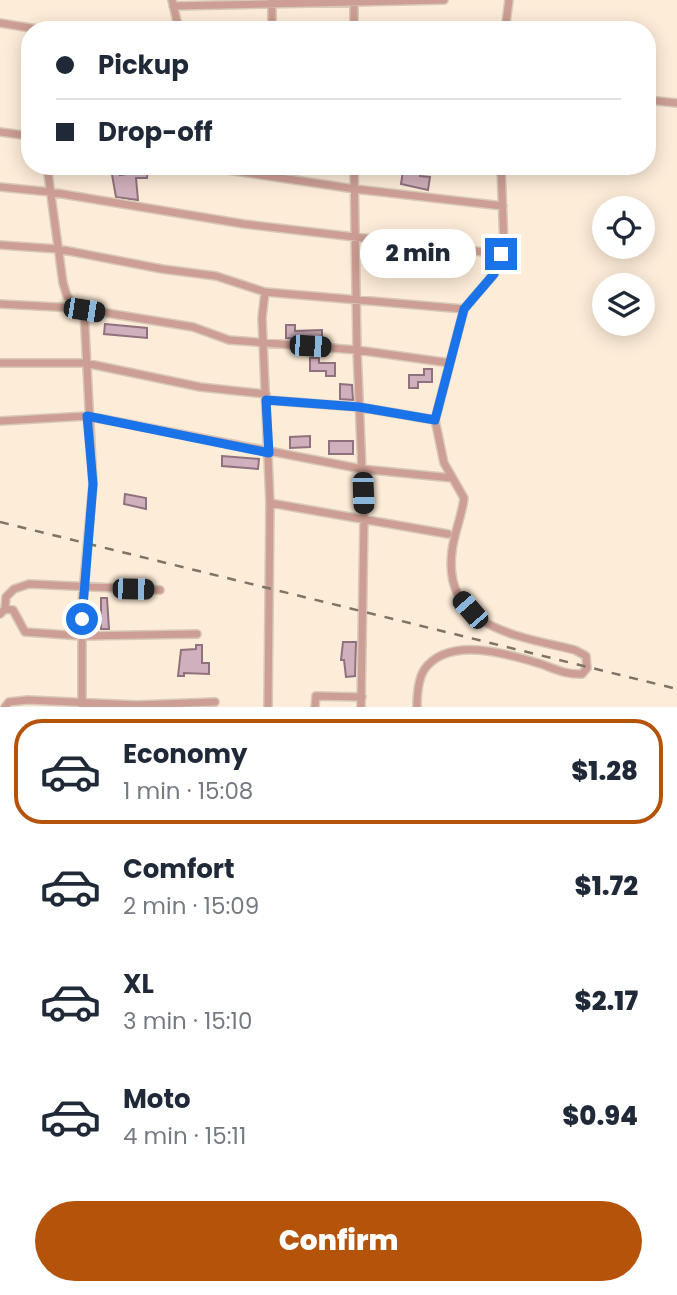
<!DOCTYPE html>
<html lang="en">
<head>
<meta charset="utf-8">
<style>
  :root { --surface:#fff; --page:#f6f6f7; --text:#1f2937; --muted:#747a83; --line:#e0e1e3; --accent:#b45309 }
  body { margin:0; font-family:Poppins,sans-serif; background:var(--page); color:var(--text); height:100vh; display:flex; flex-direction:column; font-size:26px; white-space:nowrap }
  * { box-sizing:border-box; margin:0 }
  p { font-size:23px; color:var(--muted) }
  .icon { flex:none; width:38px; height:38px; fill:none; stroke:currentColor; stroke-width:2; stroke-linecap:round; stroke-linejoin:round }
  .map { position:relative; height:707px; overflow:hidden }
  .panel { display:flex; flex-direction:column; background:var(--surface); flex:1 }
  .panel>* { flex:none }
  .top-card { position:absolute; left:21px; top:21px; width:635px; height:154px; border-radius:28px; box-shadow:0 4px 18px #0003; display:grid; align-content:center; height:154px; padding:0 35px; background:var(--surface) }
  .fabs { position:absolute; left:592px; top:196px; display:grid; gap:14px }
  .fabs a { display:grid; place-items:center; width:63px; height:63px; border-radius:50%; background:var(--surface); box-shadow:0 4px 18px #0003; font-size:35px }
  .end { position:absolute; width:32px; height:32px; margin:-16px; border:9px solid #1a73e8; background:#fff; box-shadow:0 0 0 4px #fff }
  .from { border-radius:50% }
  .bubble { position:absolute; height:49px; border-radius:24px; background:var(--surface); box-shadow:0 4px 18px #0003; font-size:23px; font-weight:800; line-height:49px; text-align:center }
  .car { position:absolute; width:21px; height:42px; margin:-21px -10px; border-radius:9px; box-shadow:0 0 5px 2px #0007; background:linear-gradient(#222 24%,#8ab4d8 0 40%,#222 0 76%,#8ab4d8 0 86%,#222 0) }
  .top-card b { display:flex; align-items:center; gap:24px; height:66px; font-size:26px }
  .top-card b+b { border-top:2px solid var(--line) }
  .top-card i { width:18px; height:18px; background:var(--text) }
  ul { padding:12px 0 0; list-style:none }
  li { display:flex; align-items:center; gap:21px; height:105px; margin:0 14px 10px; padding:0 21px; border:4px solid transparent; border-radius:28px }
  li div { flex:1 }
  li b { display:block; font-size:26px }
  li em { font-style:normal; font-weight:800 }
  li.active { border-color:var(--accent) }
  li>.icon { width:63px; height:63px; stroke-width:1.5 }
  .cta { display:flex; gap:14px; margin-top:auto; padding:14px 35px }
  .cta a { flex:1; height:80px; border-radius:42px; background:var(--accent); color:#fff; font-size:28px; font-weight:800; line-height:80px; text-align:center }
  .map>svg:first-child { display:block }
  .building { fill:#d0b0bc; stroke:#8f727d; stroke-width:2 }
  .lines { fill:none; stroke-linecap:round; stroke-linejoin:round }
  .street-casing { stroke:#d8c9b7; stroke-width:10 }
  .street { stroke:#cd9e94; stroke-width:7 }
  .rail { stroke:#7f7366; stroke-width:2.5; stroke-dasharray:9 9; stroke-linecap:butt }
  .route { stroke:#1a73e8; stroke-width:9 }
</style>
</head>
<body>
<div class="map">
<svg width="677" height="707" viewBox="0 0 677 707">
  <rect width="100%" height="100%" fill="#fdecd8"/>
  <!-- building -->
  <path class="building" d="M139,168H148L147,178H136L138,200L116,197L111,169H120V175L139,172Z
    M413,169L421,170L420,176L430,177L428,190L401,184L403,171L413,172Z
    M453,230V242L433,240V231Z
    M105,324L147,328V338L104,334Z
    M286,325H295V331L322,330V341L286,338Z
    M310,358H319V363H335V376H326V371H310Z
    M424,369H432V382H418V388H409V375H424Z
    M340,384L352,385L353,400L340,399Z
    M310,436V447L290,448V437Z
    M329,441H353V454H329Z
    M222,456L259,459L258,469L222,466Z
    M125,494L146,498V509L124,504Z
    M101,598H107L109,629H101Z
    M343,642H356L355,676L346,677L344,660H341Z
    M196,645H202V663H209V674L184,673V676H178L181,650L196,649Z"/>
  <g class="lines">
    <!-- street casing -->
    <g class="street-casing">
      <path id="street" d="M172,0L179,30
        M272,0V30
        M354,0V30
        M173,6L444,0
        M0,23L43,30
        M505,30L509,0
        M648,100L677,103
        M0,132L30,136
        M47,166L63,283L67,296L76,308L193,327L229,340L357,350L450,363
        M201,166L355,189L503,206
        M354,166L357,350L364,518L361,707
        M0,187L50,192L244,224L501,254
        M0,245L58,249L162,269L216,276L265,292L464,309
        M265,292L262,318L270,503L268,707
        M0,304L76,308
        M0,363H85L200,387L266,394
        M266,400L359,407L435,420
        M0,421L87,416L362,469L452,478
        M270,503L448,534
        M5,609L6,597L14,589L29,584L160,590
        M0,614L5,609L13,610L25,632L82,636L197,634
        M5,707L9,702L28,700L137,705L215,702
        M82,707V602L93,484L84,310
        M315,707L316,696L362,697
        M417,707C417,696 418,680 424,670C448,635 508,654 541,664C555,669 567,675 582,674L587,668L586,656L575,650C518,636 442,628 452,551C454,533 462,516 464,498L444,463L435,420L464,309L494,274L504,246L501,166"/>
    </g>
    <!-- street -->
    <use href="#street" class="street"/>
    <!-- rail -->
    <path class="rail" d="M0,522L677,689"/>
  </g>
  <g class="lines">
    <!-- route -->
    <path class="route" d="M82,619L93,484L87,416L269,453L266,400L359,407L435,420L464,309L494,274L501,254"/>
  </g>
</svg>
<div class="fabs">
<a><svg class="icon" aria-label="locate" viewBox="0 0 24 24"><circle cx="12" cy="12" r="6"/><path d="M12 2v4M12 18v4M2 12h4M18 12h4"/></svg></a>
<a><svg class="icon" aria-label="layers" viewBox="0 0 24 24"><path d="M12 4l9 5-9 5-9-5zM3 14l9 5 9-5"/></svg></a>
</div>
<i class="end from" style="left:82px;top:619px"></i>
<i class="end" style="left:501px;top:254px"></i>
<div class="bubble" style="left:360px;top:229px;width:116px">2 min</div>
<i class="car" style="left:84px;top:310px;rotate:99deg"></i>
<i class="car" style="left:310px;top:346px;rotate:94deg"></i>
<i class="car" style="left:363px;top:493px;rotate:178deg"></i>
<i class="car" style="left:133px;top:589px;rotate:91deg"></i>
<i class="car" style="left:470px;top:610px;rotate:319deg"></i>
<div class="top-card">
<b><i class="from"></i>Pickup</b>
<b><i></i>Drop-off</b>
</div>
</div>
<section class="panel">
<ul>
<li class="active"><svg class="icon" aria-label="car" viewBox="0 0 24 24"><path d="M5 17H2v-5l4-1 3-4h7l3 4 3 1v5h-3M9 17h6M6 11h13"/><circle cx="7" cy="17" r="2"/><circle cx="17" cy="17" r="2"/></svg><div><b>Economy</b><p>1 min · 15:08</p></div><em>$1.28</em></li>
<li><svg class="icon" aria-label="car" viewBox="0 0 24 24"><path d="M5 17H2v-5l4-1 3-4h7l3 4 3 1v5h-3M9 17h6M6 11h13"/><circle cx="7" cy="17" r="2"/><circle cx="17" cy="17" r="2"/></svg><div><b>Comfort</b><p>2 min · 15:09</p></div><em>$1.72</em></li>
<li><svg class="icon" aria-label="car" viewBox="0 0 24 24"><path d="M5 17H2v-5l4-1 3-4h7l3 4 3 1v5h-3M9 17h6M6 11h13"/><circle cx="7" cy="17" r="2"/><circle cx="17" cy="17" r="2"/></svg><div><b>XL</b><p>3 min · 15:10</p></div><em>$2.17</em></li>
<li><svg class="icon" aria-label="car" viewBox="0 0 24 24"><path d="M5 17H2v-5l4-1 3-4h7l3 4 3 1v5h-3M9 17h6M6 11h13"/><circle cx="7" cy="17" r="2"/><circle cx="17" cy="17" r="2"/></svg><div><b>Moto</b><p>4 min · 15:11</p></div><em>$0.94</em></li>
</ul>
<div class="cta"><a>Confirm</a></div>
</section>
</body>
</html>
